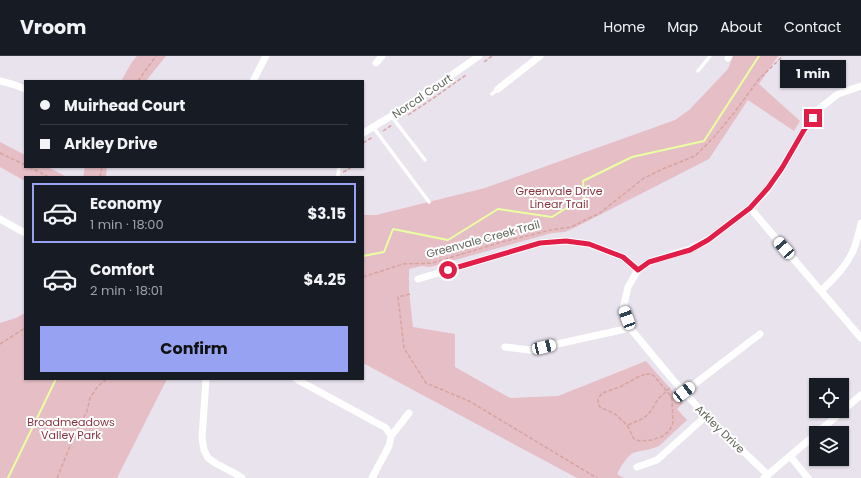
<!DOCTYPE html>
<html lang="en">
<head>
<meta charset="utf-8">
<style>
  :root { --surface:#171b24; --page:#20242c; --text:#f1f3f6; --muted:#9ea1a6; --line:#363941; --accent:#97a3f2 }
  body { margin:0; font-family:Poppins,sans-serif; background:var(--page); color:var(--text); height:100vh; display:flex; flex-direction:column; font-size:15px; white-space:nowrap }
  * { box-sizing:border-box; margin:0 }
  p { font-size:13px; color:var(--muted) }
  .icon { flex:none; width:22px; height:22px; fill:none; stroke:currentColor; stroke-width:2; stroke-linecap:round; stroke-linejoin:round }
  .map { position:relative; flex:1; overflow:hidden }
  .side { position:absolute; left:24px; top:120px; width:340px; height:204px; display:flex; flex-direction:column; background:var(--surface); border-radius:0px; box-shadow:0 1px 3px #0004 }
  .side>* { flex:none }
  .banner { position:absolute; left:24px; top:24px; width:340px; height:88px; border-radius:0px; box-shadow:0 1px 3px #0004; display:grid; align-content:center; height:88px; padding:0 16px; background:var(--surface) }
  .buttons { position:absolute; left:809px; top:322px; display:grid; gap:8px }
  .buttons a { display:grid; place-items:center; width:40px; height:40px; border-radius:0px; background:var(--surface); box-shadow:0 1px 3px #0004; font-size:20px }
  .end { position:absolute; width:18px; height:18px; margin:-9px; border:5px solid #e11d48; background:#fff; box-shadow:0 0 0 2px #fff }
  .from { border-radius:50% }
  .bubble { position:absolute; height:28px; border-radius:0px; background:var(--surface); box-shadow:0 1px 3px #0004; font-size:13px; font-weight:700; line-height:28px; text-align:center }
  .car { position:absolute; width:12px; height:24px; margin:-12px -6px; border-radius:5px; box-shadow:0 0 3px 1px #0007; background:linear-gradient(#fff 24%,#345 0 40%,#fff 0 76%,#345 0 86%,#fff 0) }
  .banner b { display:flex; align-items:center; gap:14px; height:38px; font-size:15px }
  .banner b+b { border-top:1px solid var(--line) }
  .banner i { width:10px; height:10px; background:var(--text) }
  ul { padding:7px 0 0; list-style:none }
  li { display:flex; align-items:center; gap:12px; height:60px; margin:0 8px 6px; padding:0 8px; border:2px solid transparent; border-radius:0px }
  li div { flex:1 }
  li b { display:block; font-size:15px }
  li em { font-style:normal; font-weight:700 }
  li.current { border-color:var(--accent) }
  li>.icon { width:36px; height:36px; stroke-width:1.5 }
  .cta { display:flex; gap:8px; margin-top:auto; padding:8px 16px }
  .cta a { flex:1; height:46px; border-radius:0px; background:var(--accent); color:#111; font-size:16px; font-weight:700; line-height:46px; text-align:center }
  header { display:flex; align-items:center; gap:24px; box-sizing:border-box; height:56px; padding:0 20px; background:var(--surface); border-bottom:1px solid var(--line) }
  header strong { font-size:19px }
  nav { display:flex; gap:22px; margin-inline-start:auto; font-size:14px }
  .map>svg:first-child { display:block }
  .green { fill:#e6bec6 }
  .lines { fill:none; stroke-linecap:round; stroke-linejoin:round }
  .stream { stroke:#e9ffa2; stroke-width:2 }
  .path { stroke:#d7a4a0; stroke-width:1.5; stroke-dasharray:4 2; stroke-linecap:butt }
  .lane { stroke:#fff; stroke-width:3.5 }
  .street { stroke:#fff; stroke-width:7 }
  .route { stroke:#e11d48; stroke-width:5 }
  .labels { text-anchor:middle; stroke-width:4; stroke-linejoin:round; paint-order:stroke }
  .street-label { font-size:11px; fill:#61645b; stroke:#fff }
  .park-label { font-size:11px; fill:#8a3441; stroke:#fff }
</style>
</head>
<body>
<header>
<strong>Vroom</strong>
<nav><a>Home</a><a>Map</a><a>About</a><a>Contact</a></nav>
</header>
<div class="map">
<svg width="861" height="422" viewBox="0 0 861 422">
  <rect width="100%" height="100%" fill="#e9e3ee"/>
  <!-- green -->
  <path class="green" d="M137,0H166L146,25H121L132,6Z
    M733,0H778L759,28L800,65L794,75L748,44L709,103L576,171L565,176L552,177L430,211L422,210L409,213V235L413,271L455,278V311L510,342L558,340L646,305L683,347L677,353L687,364L659,390C651,394 641,394 633,397C626,401 621,411 617,418L624,422H577L363,307V159H376L485,132L675,64L689,54L728,13Z
    M0,86L25,99V111H48L67,121H25V125L0,111Z
    M85,111H107L106,121H83Z
    M25,257V323H167L117,422H0V267L16,262Z"/>
  <g class="lines">
    <!-- stream -->
    <path class="stream" d="M363,200L384,196L393,173L448,184L498,153L552,161L568,151H585L583,125L632,101L704,85L759,0
      M8,422L56,323"/>
    <!-- path -->
    <path class="path" d="M484,6L492,0
      M138,25L156,0
      M408,59L432,43L466,19
      M383,75L392,69
      M363,87L373,81
      M0,97L25,109
      M29,111L49,121
      M343,116L348,114L351,111
      M100,121L102,111
      M363,221L403,208L432,207L502,186L551,174L571,171L600,157L644,122L665,112L695,100L714,81L734,57L759,23L783,0
      M410,238L398,241L404,292L426,327L469,345L597,422
      M0,288L25,272
      M646,318H651L654,320L671,340L672,344L673,366L670,374L663,380L652,384L640,385L634,383L627,369L624,366L615,358L600,351L598,347V343L602,337L620,331L638,321Z
      M628,369L644,362L651,355L658,343L670,332
      M57,422L73,383L87,355L90,342L98,330L107,323"/>
    <!-- lane -->
    <path class="lane" d="M698,15L710,0
      M492,38L498,33
      M392,61L425,104
      M373,71L429,146
      M337,121L338,119L339,111"/>
    <!-- street -->
    <path class="street" d="M728,2L729,0
      M376,7L382,0
      M0,25L15,29L25,33
      M253,25L266,0
      M498,33L540,0
      M363,77L403,53L479,0
      M750,152L861,282
      M0,163L25,177
      M418,223L540,187L566,185L589,188L623,201L638,214
      M821,235C833,223 846,211 853,195C857,186 859,176 861,167
      M505,291L530,294L630,272
      M206,323L202,382L204,394L208,402L217,408L236,418L242,422
      M296,323L386,372L391,380
      M684,336L760,278
      M817,377L861,339
      M790,400L808,422
      M637,411L657,404L706,360
      M768,419L706,360L673,324L630,272L623,253L628,231L638,214L649,206L690,193L708,184L750,152L768,133L782,112L804,74L820,52L838,38L861,30
      M372,422L389,390L391,380L409,357
      M764,422L816,378"/>
  </g>
  <g class="lines">
    <!-- route -->
    <path class="route" d="M448,214L540,187L566,185L589,188L623,201L638,214L649,206L690,194L708,184L750,152L768,132L782,112L804,74L813,62"/>
  </g>
  <g class="labels">
    <!-- street labels -->
    <g class="street-label">
      <text transform="translate(422 40) rotate(-34)" y="4">Norcal Court</text>
      <text transform="translate(483 183) rotate(-15)" y="4">Greenvale Creek Trail</text>
      <text transform="translate(720 373) rotate(44)" y="4">Arkley Drive</text>
    </g>
    <!-- park labels -->
    <g class="park-label">
      <text x="559" y="139">Greenvale Drive<tspan x="559" dy="13">Linear Trail</tspan></text>
      <text x="71" y="370">Broadmeadows<tspan x="71" dy="13">Valley Park</tspan></text>
    </g>
  </g>
</svg>
<div class="buttons">
<a><svg class="icon" aria-label="locate" viewBox="0 0 24 24"><circle cx="12" cy="12" r="6"/><path d="M12 2v4M12 18v4M2 12h4M18 12h4"/></svg></a>
<a><svg class="icon" aria-label="layers" viewBox="0 0 24 24"><path d="M12 4l9 5-9 5-9-5zM3 14l9 5 9-5"/></svg></a>
</div>
<i class="end from" style="left:448px;top:214px"></i>
<i class="end" style="left:813px;top:62px"></i>
<div class="bubble" style="left:780px;top:4px;width:66px">1 min</div>
<i class="car" style="left:784px;top:192px;rotate:319deg"></i>
<i class="car" style="left:627px;top:262px;rotate:340deg"></i>
<i class="car" style="left:544px;top:291px;rotate:77deg"></i>
<i class="car" style="left:684px;top:336px;rotate:52deg"></i>
<div class="banner">
<b><i class="from"></i>Muirhead Court</b>
<b><i></i>Arkley Drive</b>
</div>
<section class="side">
<ul>
<li class="current"><svg class="icon" aria-label="car" viewBox="0 0 24 24"><path d="M5 17H2v-5l4-1 3-4h7l3 4 3 1v5h-3M9 17h6M6 11h13"/><circle cx="7" cy="17" r="2"/><circle cx="17" cy="17" r="2"/></svg><div><b>Economy</b><p>1 min · 18:00</p></div><em>$3.15</em></li>
<li><svg class="icon" aria-label="car" viewBox="0 0 24 24"><path d="M5 17H2v-5l4-1 3-4h7l3 4 3 1v5h-3M9 17h6M6 11h13"/><circle cx="7" cy="17" r="2"/><circle cx="17" cy="17" r="2"/></svg><div><b>Comfort</b><p>2 min · 18:01</p></div><em>$4.25</em></li>
</ul>
<div class="cta"><a>Confirm</a></div>
</section>
</div>
</body>
</html>
